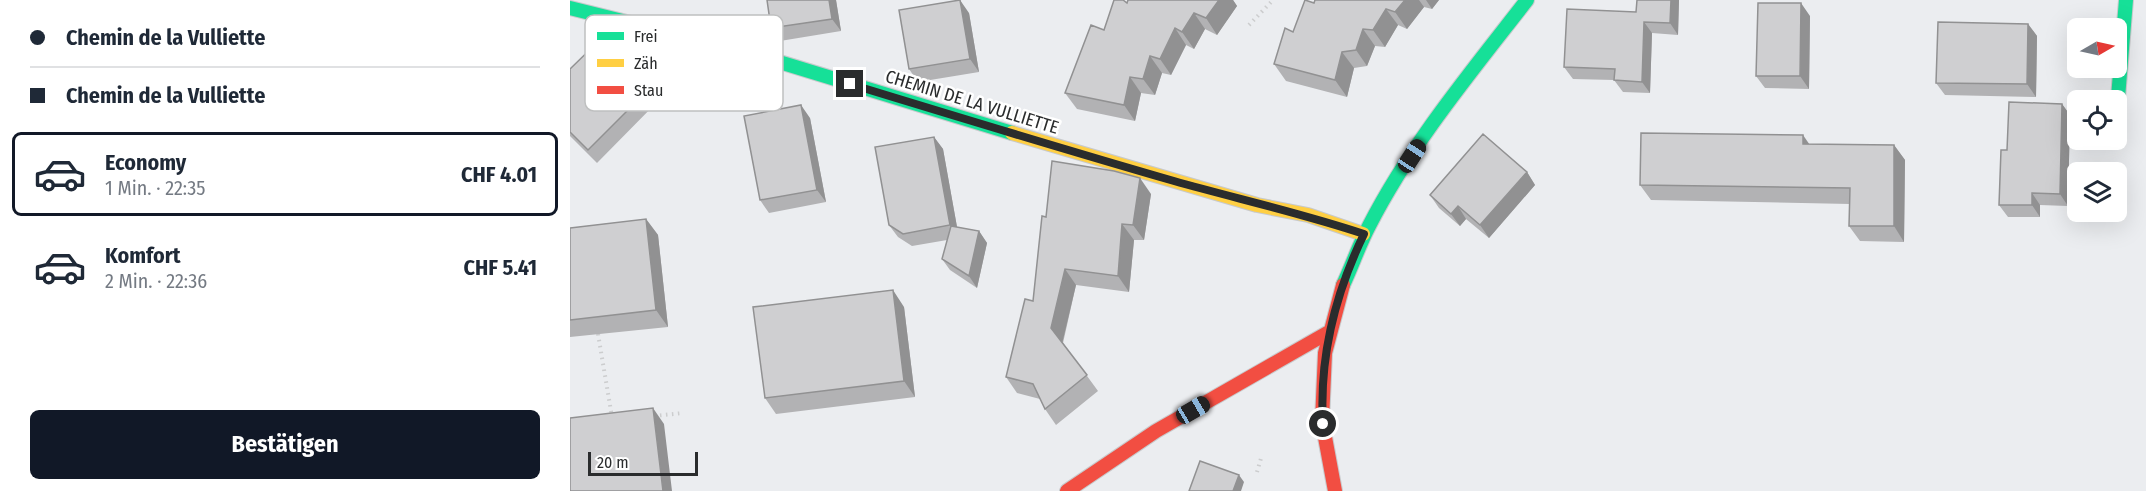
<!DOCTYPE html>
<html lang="de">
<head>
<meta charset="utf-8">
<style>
  :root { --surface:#fff; --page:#f2f2f3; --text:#1f2937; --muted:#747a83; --line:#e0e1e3; --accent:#111827 }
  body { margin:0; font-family:"Fira Sans Condensed",sans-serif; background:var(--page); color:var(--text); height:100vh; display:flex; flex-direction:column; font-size:22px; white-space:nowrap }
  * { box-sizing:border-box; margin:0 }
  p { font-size:20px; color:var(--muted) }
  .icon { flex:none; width:33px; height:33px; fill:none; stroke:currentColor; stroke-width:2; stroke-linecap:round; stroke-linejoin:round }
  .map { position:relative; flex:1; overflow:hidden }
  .side { display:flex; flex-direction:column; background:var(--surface); width:570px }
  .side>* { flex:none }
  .banner { display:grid; align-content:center; height:132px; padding:0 30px; background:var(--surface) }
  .needle { width:39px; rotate:81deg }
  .fabs { position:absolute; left:1497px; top:18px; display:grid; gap:12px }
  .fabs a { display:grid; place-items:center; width:60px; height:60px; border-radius:9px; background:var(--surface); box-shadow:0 6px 24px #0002; font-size:30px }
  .scale { position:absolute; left:18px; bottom:15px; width:110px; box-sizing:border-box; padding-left:6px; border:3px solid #2a2c2d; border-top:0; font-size:16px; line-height:21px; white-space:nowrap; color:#2a2c2d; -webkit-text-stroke:4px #fff; paint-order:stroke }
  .end { position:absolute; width:27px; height:27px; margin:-14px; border:8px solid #2a2c2d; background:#fff; box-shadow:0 0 0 3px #fff }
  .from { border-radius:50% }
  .car { position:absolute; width:18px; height:36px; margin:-18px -9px; border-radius:8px; box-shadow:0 0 4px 2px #0007; background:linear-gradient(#222 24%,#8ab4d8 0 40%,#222 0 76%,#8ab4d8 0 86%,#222 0) }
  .banner b { display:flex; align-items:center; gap:21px; height:57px; font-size:22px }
  .banner b+b { border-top:2px solid var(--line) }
  .banner i { width:15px; height:15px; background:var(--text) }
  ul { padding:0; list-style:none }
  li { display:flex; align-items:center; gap:18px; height:84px; margin:0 12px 9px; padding:0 18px; border:3px solid transparent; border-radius:9px }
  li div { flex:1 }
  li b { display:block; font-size:22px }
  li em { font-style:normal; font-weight:700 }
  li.active { border-color:var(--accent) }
  li>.icon { width:54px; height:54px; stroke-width:1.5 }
  .button { display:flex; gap:12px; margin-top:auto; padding:12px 30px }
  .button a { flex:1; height:69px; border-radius:9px; background:var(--accent); color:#fff; font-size:24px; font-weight:700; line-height:69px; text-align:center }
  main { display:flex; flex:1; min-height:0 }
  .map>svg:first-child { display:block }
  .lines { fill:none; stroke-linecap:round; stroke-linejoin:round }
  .fast-casing { stroke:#c8cacc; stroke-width:16 }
  .slow-casing { stroke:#c8cacc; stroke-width:16 }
  .jam-casing { stroke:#c8cacc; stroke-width:16 }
  .path { stroke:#cccdce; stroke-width:4; stroke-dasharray:1.5 4.5; stroke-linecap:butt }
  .fast { stroke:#16e098; stroke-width:14 }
  .slow { stroke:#ffcf43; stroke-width:14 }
  .jam { stroke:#f24e42; stroke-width:14 }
  .wall { fill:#b2b2b4 }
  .shaded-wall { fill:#919192 }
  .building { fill:#cfcfd1; stroke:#919192; stroke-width:1.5 }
  .route { stroke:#2a2c2d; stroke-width:8 }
  .labels { text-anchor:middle; stroke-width:5; stroke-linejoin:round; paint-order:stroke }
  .street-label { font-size:18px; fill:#2a2c2d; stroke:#fff }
  .key { fill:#fff; stroke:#bfc0c0; stroke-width:1.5 }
  .key-label { font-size:16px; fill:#2a2c2d }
</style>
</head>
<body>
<main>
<section class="side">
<div class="banner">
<b><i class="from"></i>Chemin de la Vulliette</b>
<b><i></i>Chemin de la Vulliette</b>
</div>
<ul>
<li class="active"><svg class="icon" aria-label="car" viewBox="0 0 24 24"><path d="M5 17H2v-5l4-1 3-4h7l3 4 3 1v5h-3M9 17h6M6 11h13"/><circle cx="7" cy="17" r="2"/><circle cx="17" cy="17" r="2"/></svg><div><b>Economy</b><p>1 Min. · 22:35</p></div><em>CHF 4.01</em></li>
<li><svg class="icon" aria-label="car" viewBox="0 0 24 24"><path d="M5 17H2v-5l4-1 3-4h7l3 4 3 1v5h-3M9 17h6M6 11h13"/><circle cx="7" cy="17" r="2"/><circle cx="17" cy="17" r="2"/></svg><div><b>Komfort</b><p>2 Min. · 22:36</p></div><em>CHF 5.41</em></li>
</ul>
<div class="button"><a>Bestätigen</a></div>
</section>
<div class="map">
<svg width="1576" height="491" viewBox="0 0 1576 491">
  <rect width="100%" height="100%" fill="#ebedf0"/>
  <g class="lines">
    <!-- fast casing -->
    <g class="fast-casing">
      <path id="fast" d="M0,8L170,50L442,133
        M1546,122L1556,0
        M773,285C782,266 789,245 799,226C841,144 901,72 957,0"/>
    </g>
    <!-- slow casing -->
    <g class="slow-casing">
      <path id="slow" d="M442,133L687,205L738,215L793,234"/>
    </g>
    <!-- jam casing -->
    <g class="jam-casing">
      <path id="jam" d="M497,491L586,431L759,332
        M765,491L752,421L755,353L773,285"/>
    </g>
    <!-- path -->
    <path class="path" d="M679,25L703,0
      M28,334L42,417
      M84,416L113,413
      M687,472L692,455"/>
    <!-- fast -->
    <use href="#fast" class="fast"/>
    <!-- slow -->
    <use href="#slow" class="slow"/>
    <!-- jam -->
    <use href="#jam" class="jam"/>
  </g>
  <!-- wall -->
  <path class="wall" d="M197,0H266L271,31L210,41L201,28Z
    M558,0H663L667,6L647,35L635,29L624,49L616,45L601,75L592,73L585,95L571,93L565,121L507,109L495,93L534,30L557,3Z
    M745,0H869L862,9L854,7L837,29L828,25L815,47L805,46L797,66L784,68L777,97L716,81L704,64L723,32Z
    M1067,0H1109L1108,35L1082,33L1080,93L1053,92L1044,80L1003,79L994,67L1066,12Z
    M399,13L409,72L348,82L339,69Z
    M1240,16L1239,89L1195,88L1186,76Z
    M1458,24L1467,36L1466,97L1375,95L1366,83Z
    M0,69L86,82L95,94L27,163L0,136Z
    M1492,104L1500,115L1498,206L1470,205V217H1438L1429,205L1437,150Z
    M240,118L256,202L199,213L190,200Z
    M364,137L373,149L387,227L409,231L417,243L407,288L380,270L372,259L377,240L342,246L328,237L319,225Z
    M1240,144L1324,145L1335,160L1334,242L1290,241L1279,226L1280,204L1081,200L1070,185Z
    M957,172L965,185L919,238L896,219L890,226L869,208L860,195Z
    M581,194L574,240H564L559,292L506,285L493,343L528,391L486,425L475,409L470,399L447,393L436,377L463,301L476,217Z
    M76,219L88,235L98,327L0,337V228Z
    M334,307L345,397L206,414L195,398Z"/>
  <!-- shaded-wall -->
  <path class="shaded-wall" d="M259,0H266L271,31L262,19Z
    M390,0L399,13L409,72L400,59Z
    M649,0H663L667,6L647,35L636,18Z
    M835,0H849L854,7L837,29L825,12Z
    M856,0H869L862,9Z
    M1101,0H1109L1108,35L1100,23Z
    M1231,3L1240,16L1239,89L1230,76Z
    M816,9L828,25L815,47L803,30Z
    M624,13L635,29L624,49L612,32Z
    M1074,22L1082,33L1080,93L1072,82Z
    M1458,24L1467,36L1466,97L1457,84Z
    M605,28L616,45L601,75L590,59Z
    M793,29L805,46L797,66L786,50Z
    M772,52L784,68L777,97L765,80Z
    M580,56L592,73L585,95L573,79Z
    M560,77L571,93L565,121L554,105Z
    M1492,104L1500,115L1498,206L1490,194Z
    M231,105L240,118L256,202L247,190Z
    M1233,135L1244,151L1233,144Z
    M364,137L373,149L389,238L380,225Z
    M1324,145L1335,160L1334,242L1324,226Z
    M957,172L965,185L919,238L910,225Z
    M570,178L581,194L574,240L563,225Z
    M1462,193L1470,205V217L1462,205Z
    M888,206L896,219L890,226L881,214Z
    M76,219L88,235L98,327L86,310Z
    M552,224L564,240L559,292L548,276Z
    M409,231L417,243L407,288L399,276Z
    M495,269L506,285L492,344L481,328Z
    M323,290L334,307L345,397L334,381Z
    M83,408L94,424L102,491H93Z
    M669,475L674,482L671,491H663Z"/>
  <!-- building -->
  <path class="building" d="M197,0H259L262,19L201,28Z
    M390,0L400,59L339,69L329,10Z
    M544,0H553L557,3L558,0H649L636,18L624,13L612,32L605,28L590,59L580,56L573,79L560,77L554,105L495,93L521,25L534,30Z
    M735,0L744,3L745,0H835L825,12L816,9L803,30L793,29L786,50L772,52L765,80L704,64L715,28L723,32Z
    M1067,0H1101L1100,23L1074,22L1072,82L1044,80L1045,69L994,67L997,9L1066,12Z
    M1188,3H1231L1230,76H1186Z
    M1368,22L1458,24L1457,84L1366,83Z
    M37,33L86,82L18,150L0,132V69Z
    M1439,102L1492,104L1490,194L1462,193V205H1429L1431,150H1437Z
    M231,105L247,190L190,200L174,116Z
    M1071,133L1233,135V144L1324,145V226H1279L1280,188L1070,185Z
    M913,134L957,172L910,225L888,206L881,214L860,195Z
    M364,137L380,225L333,234L319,225L305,147Z
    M482,161L544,171L570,178L563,225L552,224L548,276L495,269L481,328L517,375L475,409L463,384L436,377L455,299L463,301L472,216L476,217Z
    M76,219L86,310L0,320V228Z
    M381,226L409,231L399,276L372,259Z
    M323,290L334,381L195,398L183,307Z
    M83,408L93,491H0V418Z
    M630,461L669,475L663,491H619Z"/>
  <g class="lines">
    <!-- route -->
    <path class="route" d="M280,84C388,117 496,150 604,181C668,199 731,213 794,234C765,294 749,357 753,424"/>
  </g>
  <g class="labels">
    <!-- street labels -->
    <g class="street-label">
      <text transform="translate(402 102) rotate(17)" y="6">CHEMIN DE LA VULLIETTE</text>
    </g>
  </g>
  <!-- legend -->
  <rect x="15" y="15" width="198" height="96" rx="9" class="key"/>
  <rect x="27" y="32" width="27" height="8" fill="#16e098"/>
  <rect x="27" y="59" width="27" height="8" fill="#ffcf43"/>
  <rect x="27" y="86" width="27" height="8" fill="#f24e42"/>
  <g class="key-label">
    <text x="64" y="42">Frei</text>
    <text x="64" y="69">Zäh</text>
    <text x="64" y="96">Stau</text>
  </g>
</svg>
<div class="fabs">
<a><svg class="needle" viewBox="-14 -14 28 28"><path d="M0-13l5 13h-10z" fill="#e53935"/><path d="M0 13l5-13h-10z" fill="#747a83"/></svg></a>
<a><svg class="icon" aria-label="locate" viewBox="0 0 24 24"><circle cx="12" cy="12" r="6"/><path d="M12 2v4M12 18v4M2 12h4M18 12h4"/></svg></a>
<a><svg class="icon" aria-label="layers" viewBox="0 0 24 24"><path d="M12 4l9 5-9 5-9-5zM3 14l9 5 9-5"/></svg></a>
</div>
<div class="scale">20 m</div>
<i class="end from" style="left:753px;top:424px"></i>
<i class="end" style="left:280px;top:84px"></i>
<i class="car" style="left:842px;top:156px;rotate:33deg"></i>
<i class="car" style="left:623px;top:410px;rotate:60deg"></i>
</div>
</main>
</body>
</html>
